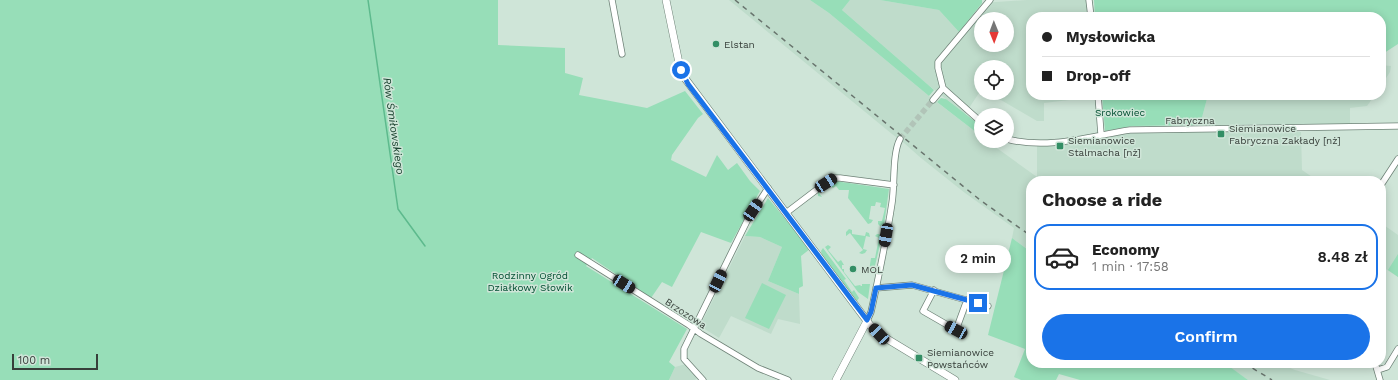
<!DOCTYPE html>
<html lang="en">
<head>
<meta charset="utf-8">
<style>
  :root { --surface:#fff; --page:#f2f2f2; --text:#222; --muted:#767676; --line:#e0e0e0; --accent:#1a73e8 }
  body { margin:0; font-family:"Work Sans",sans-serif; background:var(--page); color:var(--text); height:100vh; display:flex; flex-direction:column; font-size:15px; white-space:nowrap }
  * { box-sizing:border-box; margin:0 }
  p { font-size:13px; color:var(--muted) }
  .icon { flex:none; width:22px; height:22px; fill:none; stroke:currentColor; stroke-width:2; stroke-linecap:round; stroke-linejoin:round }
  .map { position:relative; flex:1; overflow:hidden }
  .side { position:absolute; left:1026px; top:176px; width:360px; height:192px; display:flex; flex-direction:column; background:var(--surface); border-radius:16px; box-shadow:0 2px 10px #0003 }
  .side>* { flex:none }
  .hud { position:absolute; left:1026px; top:12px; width:360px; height:88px; border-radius:16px; box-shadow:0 2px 10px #0003; display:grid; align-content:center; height:88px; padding:0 16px; background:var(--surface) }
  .needle { width:26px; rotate:179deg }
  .tools { position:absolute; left:974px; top:12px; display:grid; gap:8px }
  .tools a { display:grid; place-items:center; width:40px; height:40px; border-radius:50%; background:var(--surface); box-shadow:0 2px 10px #0003; font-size:20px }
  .scale { position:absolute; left:12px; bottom:10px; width:86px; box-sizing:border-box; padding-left:4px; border:2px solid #373f3a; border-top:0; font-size:11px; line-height:14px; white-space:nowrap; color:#373f3a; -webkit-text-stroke:3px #cfe5d8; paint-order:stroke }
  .end { position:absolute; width:18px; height:18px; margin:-9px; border:5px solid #1a73e8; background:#fff; box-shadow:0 0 0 2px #fff }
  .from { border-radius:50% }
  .bubble { position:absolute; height:28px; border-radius:14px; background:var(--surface); box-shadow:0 2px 10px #0003; font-size:13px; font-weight:600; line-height:28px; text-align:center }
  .car { position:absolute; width:12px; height:24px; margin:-12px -6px; border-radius:5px; box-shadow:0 0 3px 1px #0007; background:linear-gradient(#222 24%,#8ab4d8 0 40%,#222 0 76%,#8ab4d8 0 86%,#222 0) }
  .hud b { display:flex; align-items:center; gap:14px; height:38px; font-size:15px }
  .hud b+b { border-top:1px solid var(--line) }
  .hud i { width:10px; height:10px; background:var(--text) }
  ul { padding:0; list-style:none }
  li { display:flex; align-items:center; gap:12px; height:66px; margin:0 8px 6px; padding:0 8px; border:2px solid transparent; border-radius:16px }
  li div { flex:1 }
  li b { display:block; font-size:15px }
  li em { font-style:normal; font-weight:600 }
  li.on { border-color:var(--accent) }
  li>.icon { width:36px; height:36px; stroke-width:1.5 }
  h2 { padding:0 16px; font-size:18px; line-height:48px }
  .primary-button { display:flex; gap:8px; margin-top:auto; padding:8px 16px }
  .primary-button a { flex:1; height:46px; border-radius:24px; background:var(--accent); color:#fff; font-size:16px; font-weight:600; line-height:46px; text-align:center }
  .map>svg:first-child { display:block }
  .built { fill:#bfdccb; fill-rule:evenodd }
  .green { fill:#97deb8 }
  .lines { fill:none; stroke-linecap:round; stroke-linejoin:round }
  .stream { stroke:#5dba8d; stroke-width:1.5 }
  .minor-tunnel { stroke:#b1c4b8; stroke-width:5.5; stroke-dasharray:5.5 3; stroke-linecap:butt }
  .minor-casing { stroke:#6e8277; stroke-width:7 }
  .tertiary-casing { stroke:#6e8277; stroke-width:8 }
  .minor { stroke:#fff; stroke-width:5.5 }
  .tertiary { stroke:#fff; stroke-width:7 }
  .rail { stroke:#69756e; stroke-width:1.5; stroke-dasharray:5 5; stroke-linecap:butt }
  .route { stroke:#1a73e8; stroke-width:5 }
  .poi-dot { fill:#338e65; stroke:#cfe5d8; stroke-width:1.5 }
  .labels { text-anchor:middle; stroke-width:3; stroke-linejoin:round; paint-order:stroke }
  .poi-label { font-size:10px; fill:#373f3a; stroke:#cfe5d8; text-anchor:start }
  .park-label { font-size:10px; fill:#004e31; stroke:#cfe5d8 }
  .street-label { font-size:10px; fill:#373f3a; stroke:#cfe5d8 }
  .water-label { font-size:11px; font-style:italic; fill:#1e4633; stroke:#cfe5d8 }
</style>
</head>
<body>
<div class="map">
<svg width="1398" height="380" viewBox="0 0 1398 380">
  <rect width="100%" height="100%" fill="#cfe5d8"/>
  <!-- built -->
  <path class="built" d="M729,0H810L829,13L929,96L981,136V141H987L1037,177V140L1068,138L1100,133L1104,138L1110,136L1146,132H1301L1302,170L1318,181H1031V252L1012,238L1014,228L965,193L921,158L904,143L892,134Z
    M850,0H880L939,10L959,32L982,3L1027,0H1089L1090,17H1031V95H1095V97L1044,103V121H1037L989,93H1007V67H981V90L965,114L927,84L842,10ZM981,19H1007V45H981Z
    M1381,65L1391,66L1390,72L1381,86Z
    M1208,95H1375L1367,106L1350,108V124L1200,125Z
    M1381,223L1398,235V277L1381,266Z
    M745,236L760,237L782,247L768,281L799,294L800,324L778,319L771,334L731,316L719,338L700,326Z
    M1224,363H1278L1295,370L1330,380H1248Z
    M686,364L697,378L695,380H669L675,367Z"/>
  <!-- green -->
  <path class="green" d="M0,0H498V45L565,48V73L583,78L579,95L647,108L685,91L703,114L698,118L672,155L671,160L706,177L717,155L728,170L737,163L750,181L760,191L731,243L701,232L672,287L662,282L651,298L592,258L586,266L687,329L669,362L675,367L669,380H0Z
    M810,0H850L842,10L934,90L929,96L829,13Z
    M880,0H982V3L959,32L939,10Z
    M1094,0H1398V44L1381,55V17H1095Z
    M1102,95H1208L1200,125L1132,126L1105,131Z
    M941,98L946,99L981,126V136L937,102Z
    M835,181L889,189L884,225L880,226L878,224V221H882L885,208L880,207L881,203L876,202L875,206H871L869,219L873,220L871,223L868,224L848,198L849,190H839L836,186L833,188L830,185L819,193L822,197L818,196V192Z
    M768,198L810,249L801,256L803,286L799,288V294L768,281L782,247L760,237L745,236Z
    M849,229L852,230V234L865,236L866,232L869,233L870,237L866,236L863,249L867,250L865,253L862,254L859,253L863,250L850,233L846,236V232Z
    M877,234H879L882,236L874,270L873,273H871L869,271L871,258H875L879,238L875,236Z
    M1012,238L1031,252V363H1214L1226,364L1248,380H1080L1059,374L1056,380H1021L1014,377L1025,349L988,335Z
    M828,245L831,247L828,250L838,262L841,260L844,265H842V269H844V272L855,286L860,285L861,286H862V284H870L868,299L858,292L825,247Z
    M823,248L846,279L844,280L852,292L854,290L859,298L857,301L822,255L821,251Z
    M1398,254V277L1388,270Z
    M762,283L786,295L769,329L745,318Z"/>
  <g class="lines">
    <!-- stream -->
    <path class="stream" d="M368,0L398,209L425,246"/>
    <!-- minor-tunnel -->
    <path class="minor-tunnel" d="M900,139L933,100"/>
    <!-- minor casing -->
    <g class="minor-casing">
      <path id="minor" d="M612,0L622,54
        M1089,0L1091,17
        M1098,95L1101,134
        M933,100L943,88
        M981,122L943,88L938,68V62L990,0
        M1007,139C1048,150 1090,136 1130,130L1398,126
        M1381,185L1398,159
        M786,213L832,178H840L894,185
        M578,255L689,325L701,334L758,368L788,380
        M876,288L912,285L988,306
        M934,290L923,311L956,330L967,300
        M867,321L871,312L873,303C880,270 887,236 892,203C895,185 892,154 900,139
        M1375,363L1380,380
        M1378,370L1387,367L1398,349
        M703,380L684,359V349L748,219L768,188"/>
    </g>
    <!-- tertiary casing -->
    <g class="tertiary-casing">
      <path id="tertiary" d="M666,0L679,63L684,77L870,325L879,334L955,380
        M836,380L867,321"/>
    </g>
    <!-- minor -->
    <use href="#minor" class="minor"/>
    <!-- tertiary -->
    <use href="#tertiary" class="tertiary"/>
    <!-- rail -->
    <path class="rail" d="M735,0L980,200L1031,236
      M1244,363L1272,380"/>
  </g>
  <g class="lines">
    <!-- route -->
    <path class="route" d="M681,70L688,84L867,320L871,312L876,288L912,285L978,303"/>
  </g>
  <!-- markers -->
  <g class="poi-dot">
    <circle cx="716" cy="44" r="4"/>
    <rect x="1217" y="130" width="8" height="8" rx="2"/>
    <rect x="1056" y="142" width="8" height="8" rx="2"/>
    <circle cx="853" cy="269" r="4"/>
    <rect x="915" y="354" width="8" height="8" rx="2"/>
  </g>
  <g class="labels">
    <!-- poi labels -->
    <g class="poi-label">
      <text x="724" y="48">Elstan</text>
      <text x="1229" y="132">Siemianowice<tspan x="1229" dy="12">Fabryczna Zakłady [nż]</tspan></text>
      <text x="1068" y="144">Siemianowice<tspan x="1068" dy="12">Stalmacha [nż]</tspan></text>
      <text x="861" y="273">MOL</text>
      <text x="927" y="356">Siemianowice<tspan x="927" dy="12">Powstańców</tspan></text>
    </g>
    <!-- park labels -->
    <g class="park-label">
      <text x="1120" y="116">Srokowiec</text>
      <text x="530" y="279">Rodzinny Ogród<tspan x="530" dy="12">Działkowy Słowik</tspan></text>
    </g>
    <!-- street labels -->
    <g class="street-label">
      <text x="1190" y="124">Fabryczna</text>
      <text transform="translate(686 313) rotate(33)" y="4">Brzozowa</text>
    </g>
    <!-- water labels -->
    <g class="water-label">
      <text transform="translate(394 126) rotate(82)" y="4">Rów Śmiłowskiego</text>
    </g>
  </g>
</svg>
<div class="tools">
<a><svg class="needle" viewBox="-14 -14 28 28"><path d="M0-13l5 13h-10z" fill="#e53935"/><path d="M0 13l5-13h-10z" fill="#767676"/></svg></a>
<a><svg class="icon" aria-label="locate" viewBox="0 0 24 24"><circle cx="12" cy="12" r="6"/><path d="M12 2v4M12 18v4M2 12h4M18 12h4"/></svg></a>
<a><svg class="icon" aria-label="layers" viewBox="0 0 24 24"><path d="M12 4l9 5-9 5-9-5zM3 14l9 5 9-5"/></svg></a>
</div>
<div class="scale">100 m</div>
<i class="end from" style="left:681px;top:70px"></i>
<i class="end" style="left:978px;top:303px"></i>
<div class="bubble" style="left:945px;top:245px;width:66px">2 min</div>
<i class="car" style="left:826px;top:183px;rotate:57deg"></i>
<i class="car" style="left:753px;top:210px;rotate:34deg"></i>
<i class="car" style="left:886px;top:235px;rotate:190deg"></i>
<i class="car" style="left:718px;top:281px;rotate:26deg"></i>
<i class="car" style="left:624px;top:284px;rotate:122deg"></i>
<i class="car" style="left:956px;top:330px;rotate:298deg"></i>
<i class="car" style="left:879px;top:334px;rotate:317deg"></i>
<div class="hud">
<b><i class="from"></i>Mysłowicka</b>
<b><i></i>Drop-off</b>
</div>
<section class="side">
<h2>Choose a ride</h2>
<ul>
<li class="on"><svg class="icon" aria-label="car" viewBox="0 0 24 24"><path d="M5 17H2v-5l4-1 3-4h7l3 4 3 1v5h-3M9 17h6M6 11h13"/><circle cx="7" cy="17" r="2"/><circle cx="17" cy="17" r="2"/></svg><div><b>Economy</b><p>1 min · 17:58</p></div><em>8.48 zł</em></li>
</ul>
<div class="primary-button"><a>Confirm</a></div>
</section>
</div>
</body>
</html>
